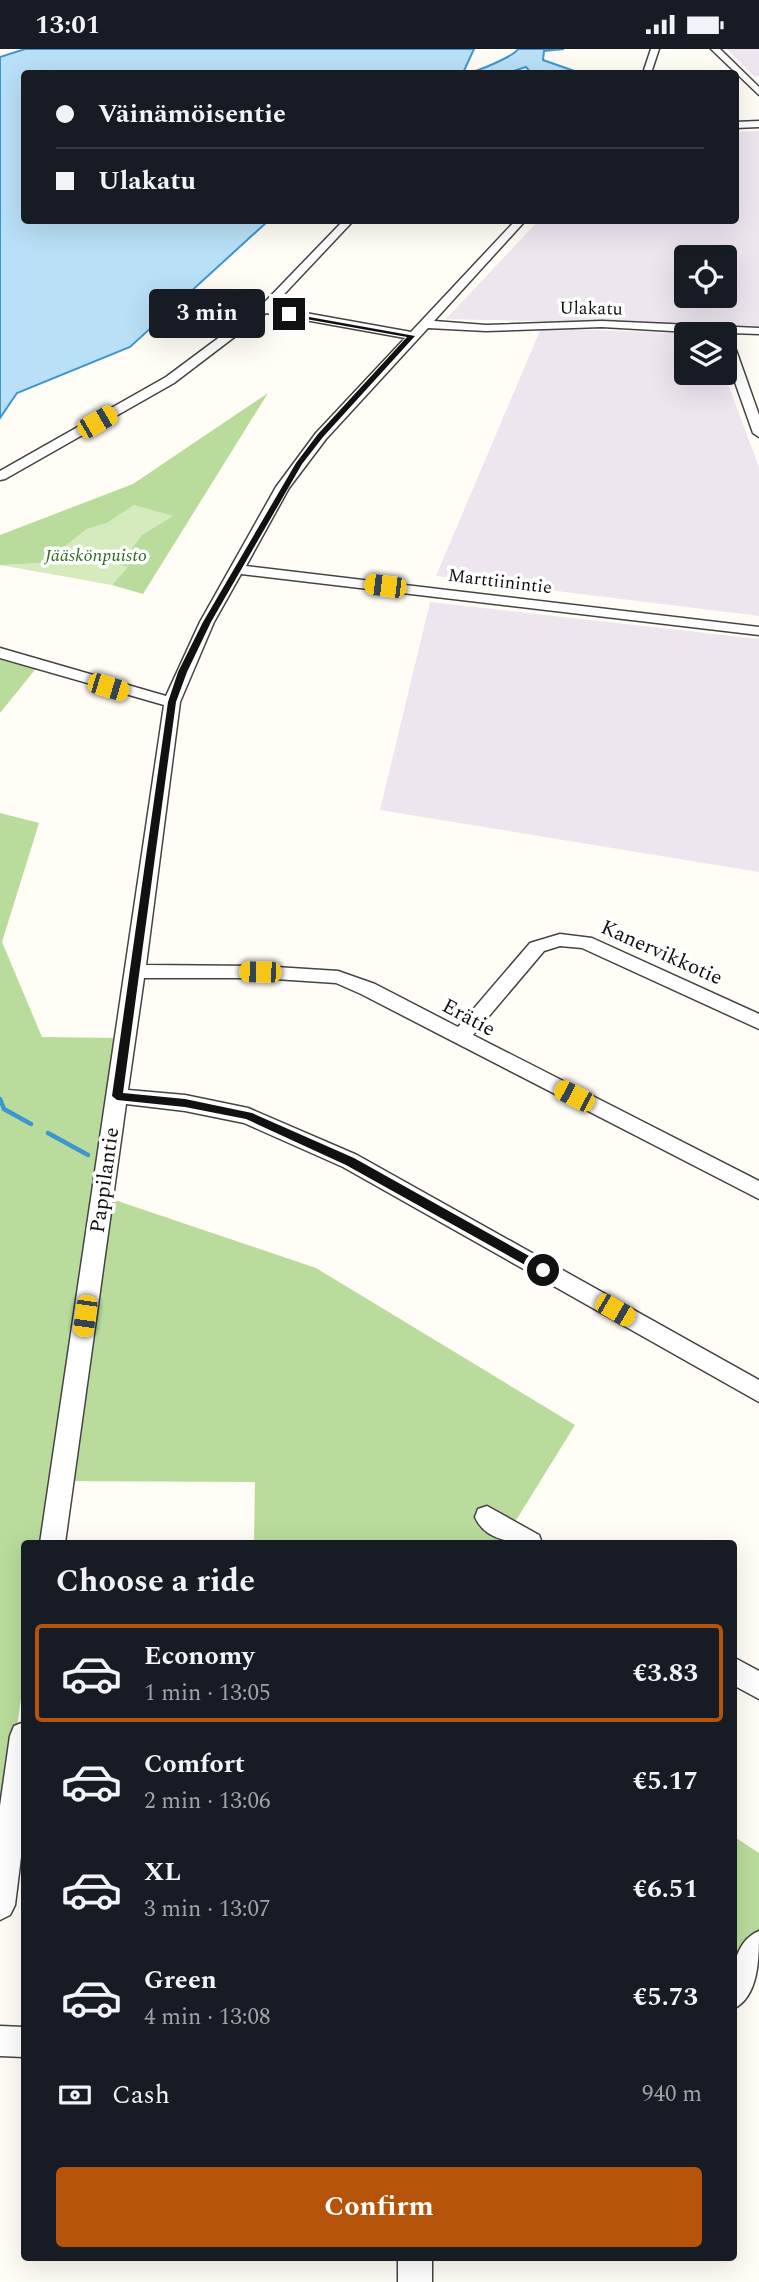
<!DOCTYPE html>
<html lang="en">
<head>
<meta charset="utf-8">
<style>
  :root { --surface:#171b24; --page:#242831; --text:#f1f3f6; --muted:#9ea1a6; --line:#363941; --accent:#b45309 }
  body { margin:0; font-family:Spectral,serif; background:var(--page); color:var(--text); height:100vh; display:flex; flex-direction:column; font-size:26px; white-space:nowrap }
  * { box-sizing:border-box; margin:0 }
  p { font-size:23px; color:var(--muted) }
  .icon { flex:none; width:38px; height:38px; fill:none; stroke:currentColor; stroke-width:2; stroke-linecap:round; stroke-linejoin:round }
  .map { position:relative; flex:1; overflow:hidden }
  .details { position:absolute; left:21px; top:1491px; width:716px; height:721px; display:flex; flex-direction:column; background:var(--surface); border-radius:7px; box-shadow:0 7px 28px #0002 }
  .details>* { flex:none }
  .hud { position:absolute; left:21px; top:21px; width:718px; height:154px; border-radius:7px; box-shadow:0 7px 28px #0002; display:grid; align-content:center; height:154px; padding:0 35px; background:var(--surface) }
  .controls { position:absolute; left:674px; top:196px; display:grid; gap:14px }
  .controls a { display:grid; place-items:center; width:63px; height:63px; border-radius:7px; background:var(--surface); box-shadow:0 7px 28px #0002; font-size:35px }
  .end { position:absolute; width:32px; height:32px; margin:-16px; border:9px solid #111; background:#fff; box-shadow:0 0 0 4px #fff }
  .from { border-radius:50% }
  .bubble { position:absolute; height:49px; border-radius:7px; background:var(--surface); box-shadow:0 7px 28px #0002; font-size:23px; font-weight:700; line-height:49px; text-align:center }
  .car { position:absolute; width:21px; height:42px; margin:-21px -10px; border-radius:9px; box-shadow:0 0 5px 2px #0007; background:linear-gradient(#f5c518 24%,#345 0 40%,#f5c518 0 76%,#345 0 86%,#f5c518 0) }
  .hud b { display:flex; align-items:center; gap:24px; height:66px; font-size:26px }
  .hud b+b { border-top:2px solid var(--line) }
  .hud i { width:18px; height:18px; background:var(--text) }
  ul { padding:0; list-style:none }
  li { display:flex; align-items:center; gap:21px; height:98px; margin:0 14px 10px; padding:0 21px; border:4px solid transparent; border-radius:7px }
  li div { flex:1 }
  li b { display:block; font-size:26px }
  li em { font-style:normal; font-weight:700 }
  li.current { border-color:var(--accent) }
  li>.icon { width:63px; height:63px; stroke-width:1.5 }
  h2 { padding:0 35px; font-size:32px; line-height:84px }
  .pay { display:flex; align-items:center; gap:18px; height:77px; padding:0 35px; font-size:26px }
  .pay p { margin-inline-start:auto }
  .cta { display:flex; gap:14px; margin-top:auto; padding:14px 35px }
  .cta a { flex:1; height:80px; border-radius:7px; background:var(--accent); color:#fff; font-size:28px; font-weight:700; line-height:80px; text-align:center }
  .status { display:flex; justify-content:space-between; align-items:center; height:49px; padding:0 35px; background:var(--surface); direction:ltr }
  .status svg { height:19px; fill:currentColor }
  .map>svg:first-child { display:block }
  .industrial { fill:#eee6ef; fill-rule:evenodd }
  .green { fill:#d5ebbd }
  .forest { fill:#b9dc9c }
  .water { fill:#b9e0f7; stroke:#3f96cf; stroke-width:2 }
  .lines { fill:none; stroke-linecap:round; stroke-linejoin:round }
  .stream { stroke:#3f96cf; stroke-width:4.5 }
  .minor-casing { stroke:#444; stroke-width:3 }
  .minor { fill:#fff; fill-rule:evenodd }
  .route { fill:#111 }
  .labels { text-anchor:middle; stroke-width:7; stroke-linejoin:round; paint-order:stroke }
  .far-street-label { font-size:18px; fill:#111; stroke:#fff }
  .far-park-label { font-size:18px; font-style:italic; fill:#2f6b1f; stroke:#fff }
  .street-label { font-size:21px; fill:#111; stroke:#fff }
</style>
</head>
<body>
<div class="status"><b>13:01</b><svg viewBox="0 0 49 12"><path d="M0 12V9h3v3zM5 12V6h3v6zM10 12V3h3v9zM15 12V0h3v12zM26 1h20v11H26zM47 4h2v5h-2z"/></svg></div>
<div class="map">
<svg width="759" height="2233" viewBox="0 0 759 2233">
  <rect width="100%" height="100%" fill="#fffdf5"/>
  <!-- industrial -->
  <path class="industrial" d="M727,0H759V27L755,28Z
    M759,82V277L446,270L538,172H735V83ZM686,208H724V247H686Z
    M541,279L700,285H686V324H724L759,418V567L436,527Z
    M430,553L759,590V823L380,761Z"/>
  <!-- green -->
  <path class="green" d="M134,456L174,467L121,516L129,518L112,536L0,516L43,514L87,480L107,474Z"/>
  <!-- forest -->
  <path class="forest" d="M268,344L143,545L112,536L128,518L120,516L142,486L173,467L134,456L107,474L87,480L43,514L0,516V486L133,435Z
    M0,610L38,617L0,664Z
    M0,764L39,774L2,893L42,988L118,989L94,1144L316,1219L575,1376L502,1494H254L255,1433L53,1432L43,1494H24V1628L0,1799Z
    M733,1787L759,1804V1897L733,1945Z"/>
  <!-- water -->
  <path class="water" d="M25,0H474L463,24H24V172H268L130,298L17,344L0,369V8Z
    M518,0H564L544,2L543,11L580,24H531L526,18L507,24H467C477,23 514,7 518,0Z"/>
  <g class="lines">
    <!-- stream -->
    <path class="stream" d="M0,1050L4,1060L31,1075
      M48,1084L88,1106"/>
    <!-- minor casing -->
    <g class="minor-casing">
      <path id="minor" d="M651,0H659L651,24H643Z
        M711,0H720L759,38V46Z
        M759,72V78L735,79V73Z
        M343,172H353L272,258L411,283L515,172H525L434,272L486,276L602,272L759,279V285L730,284L759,366V388L753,384L724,302V285L602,278L486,282L428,279L326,390L289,439L246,517L759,578V586L241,525L214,573L180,653L146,916L260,917L338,922L375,935L458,978L530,894L560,885L592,889L759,965V980L582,899L560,897L544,902L473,986L759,1132V1150L361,945L336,934L260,929H144L128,1041L185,1046L248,1059L357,1106L759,1331V1353L343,1118L244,1074L185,1062L126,1055L65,1494H40L164,656L0,609V599L166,647L200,573L276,438L316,384L405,289L266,264L174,334L5,430L0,431V422L166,328L260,258Z
        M487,1457L539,1486L542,1494C518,1494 486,1494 475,1468L478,1460Z
        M733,1608L759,1622V1650L733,1636Z
        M24,1673V1784L15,1856L10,1866L0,1871V1757L10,1687L14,1677Z
        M759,1882C759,1909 759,1948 733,1960C733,1933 729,1895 759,1882Z
        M0,1977L24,1978V2008L0,2007Z
        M398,2208H432V2233H398Z"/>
    </g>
    <!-- minor -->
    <use href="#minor" class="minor"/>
  </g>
  <!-- route -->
  <path class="route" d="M287,264L415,287L323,388L302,415L211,573L187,623L176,653L123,1044L185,1050L252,1064L354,1109L547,1217L549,1221L543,1226L346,1116L246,1070L185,1058L117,1051L112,1047L168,653L178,623L203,573L296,414L318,385L407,288L289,267Z"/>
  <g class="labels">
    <!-- far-street labels -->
    <g class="far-street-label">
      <text transform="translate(591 259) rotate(1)" y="6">Ulakatu</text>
      <text transform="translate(500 532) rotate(7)" y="6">Marttiinintie</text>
    </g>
    <!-- far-park labels -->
    <g class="far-park-label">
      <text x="96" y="512">Jääskönpuisto</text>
    </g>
    <!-- street labels -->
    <g class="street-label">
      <text transform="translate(662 903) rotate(24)" y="7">Kanervikkotie</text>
      <text transform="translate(469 968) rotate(28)" y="7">Erätie</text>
      <text transform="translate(104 1131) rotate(-82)" y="7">Pappilantie</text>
    </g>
  </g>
</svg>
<div class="controls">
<a><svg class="icon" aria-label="locate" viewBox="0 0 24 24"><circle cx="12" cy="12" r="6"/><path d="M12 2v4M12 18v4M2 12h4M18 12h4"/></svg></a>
<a><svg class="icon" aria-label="layers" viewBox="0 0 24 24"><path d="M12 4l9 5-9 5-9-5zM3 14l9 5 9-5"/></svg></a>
</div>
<i class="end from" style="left:543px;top:1221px"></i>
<i class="end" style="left:289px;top:265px"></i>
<div class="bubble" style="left:149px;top:240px;width:116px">3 min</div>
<i class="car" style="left:97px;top:373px;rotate:60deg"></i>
<i class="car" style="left:385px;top:537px;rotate:277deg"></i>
<i class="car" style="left:108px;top:638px;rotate:107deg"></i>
<i class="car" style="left:260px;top:923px;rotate:271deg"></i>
<i class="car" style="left:574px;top:1047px;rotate:297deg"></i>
<i class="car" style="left:615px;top:1261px;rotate:120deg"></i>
<i class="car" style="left:85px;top:1267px;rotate:188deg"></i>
<div class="hud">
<b><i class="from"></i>Väinämöisentie</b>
<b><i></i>Ulakatu</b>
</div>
<section class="details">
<h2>Choose a ride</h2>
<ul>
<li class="current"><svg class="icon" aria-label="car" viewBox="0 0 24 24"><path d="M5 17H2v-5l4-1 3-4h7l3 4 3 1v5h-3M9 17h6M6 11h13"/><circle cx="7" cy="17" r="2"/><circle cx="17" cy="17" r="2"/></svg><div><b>Economy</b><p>1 min · 13:05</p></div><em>€3.83</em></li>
<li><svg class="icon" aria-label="car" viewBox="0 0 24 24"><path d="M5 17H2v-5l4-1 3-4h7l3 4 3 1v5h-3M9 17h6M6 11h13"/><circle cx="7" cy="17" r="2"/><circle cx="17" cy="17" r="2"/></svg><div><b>Comfort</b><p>2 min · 13:06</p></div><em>€5.17</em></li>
<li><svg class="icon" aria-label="car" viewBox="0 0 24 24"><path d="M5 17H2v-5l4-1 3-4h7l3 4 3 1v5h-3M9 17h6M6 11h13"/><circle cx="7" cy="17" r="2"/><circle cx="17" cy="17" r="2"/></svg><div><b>XL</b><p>3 min · 13:07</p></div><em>€6.51</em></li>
<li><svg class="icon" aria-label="car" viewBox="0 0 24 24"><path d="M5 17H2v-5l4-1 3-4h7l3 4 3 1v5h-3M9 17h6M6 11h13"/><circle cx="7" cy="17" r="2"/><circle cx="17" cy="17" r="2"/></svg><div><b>Green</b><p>4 min · 13:08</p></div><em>€5.73</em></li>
</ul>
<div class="pay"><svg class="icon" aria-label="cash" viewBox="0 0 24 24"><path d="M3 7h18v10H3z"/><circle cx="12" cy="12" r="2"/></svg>Cash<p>940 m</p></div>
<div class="cta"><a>Confirm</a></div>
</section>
</div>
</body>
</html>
